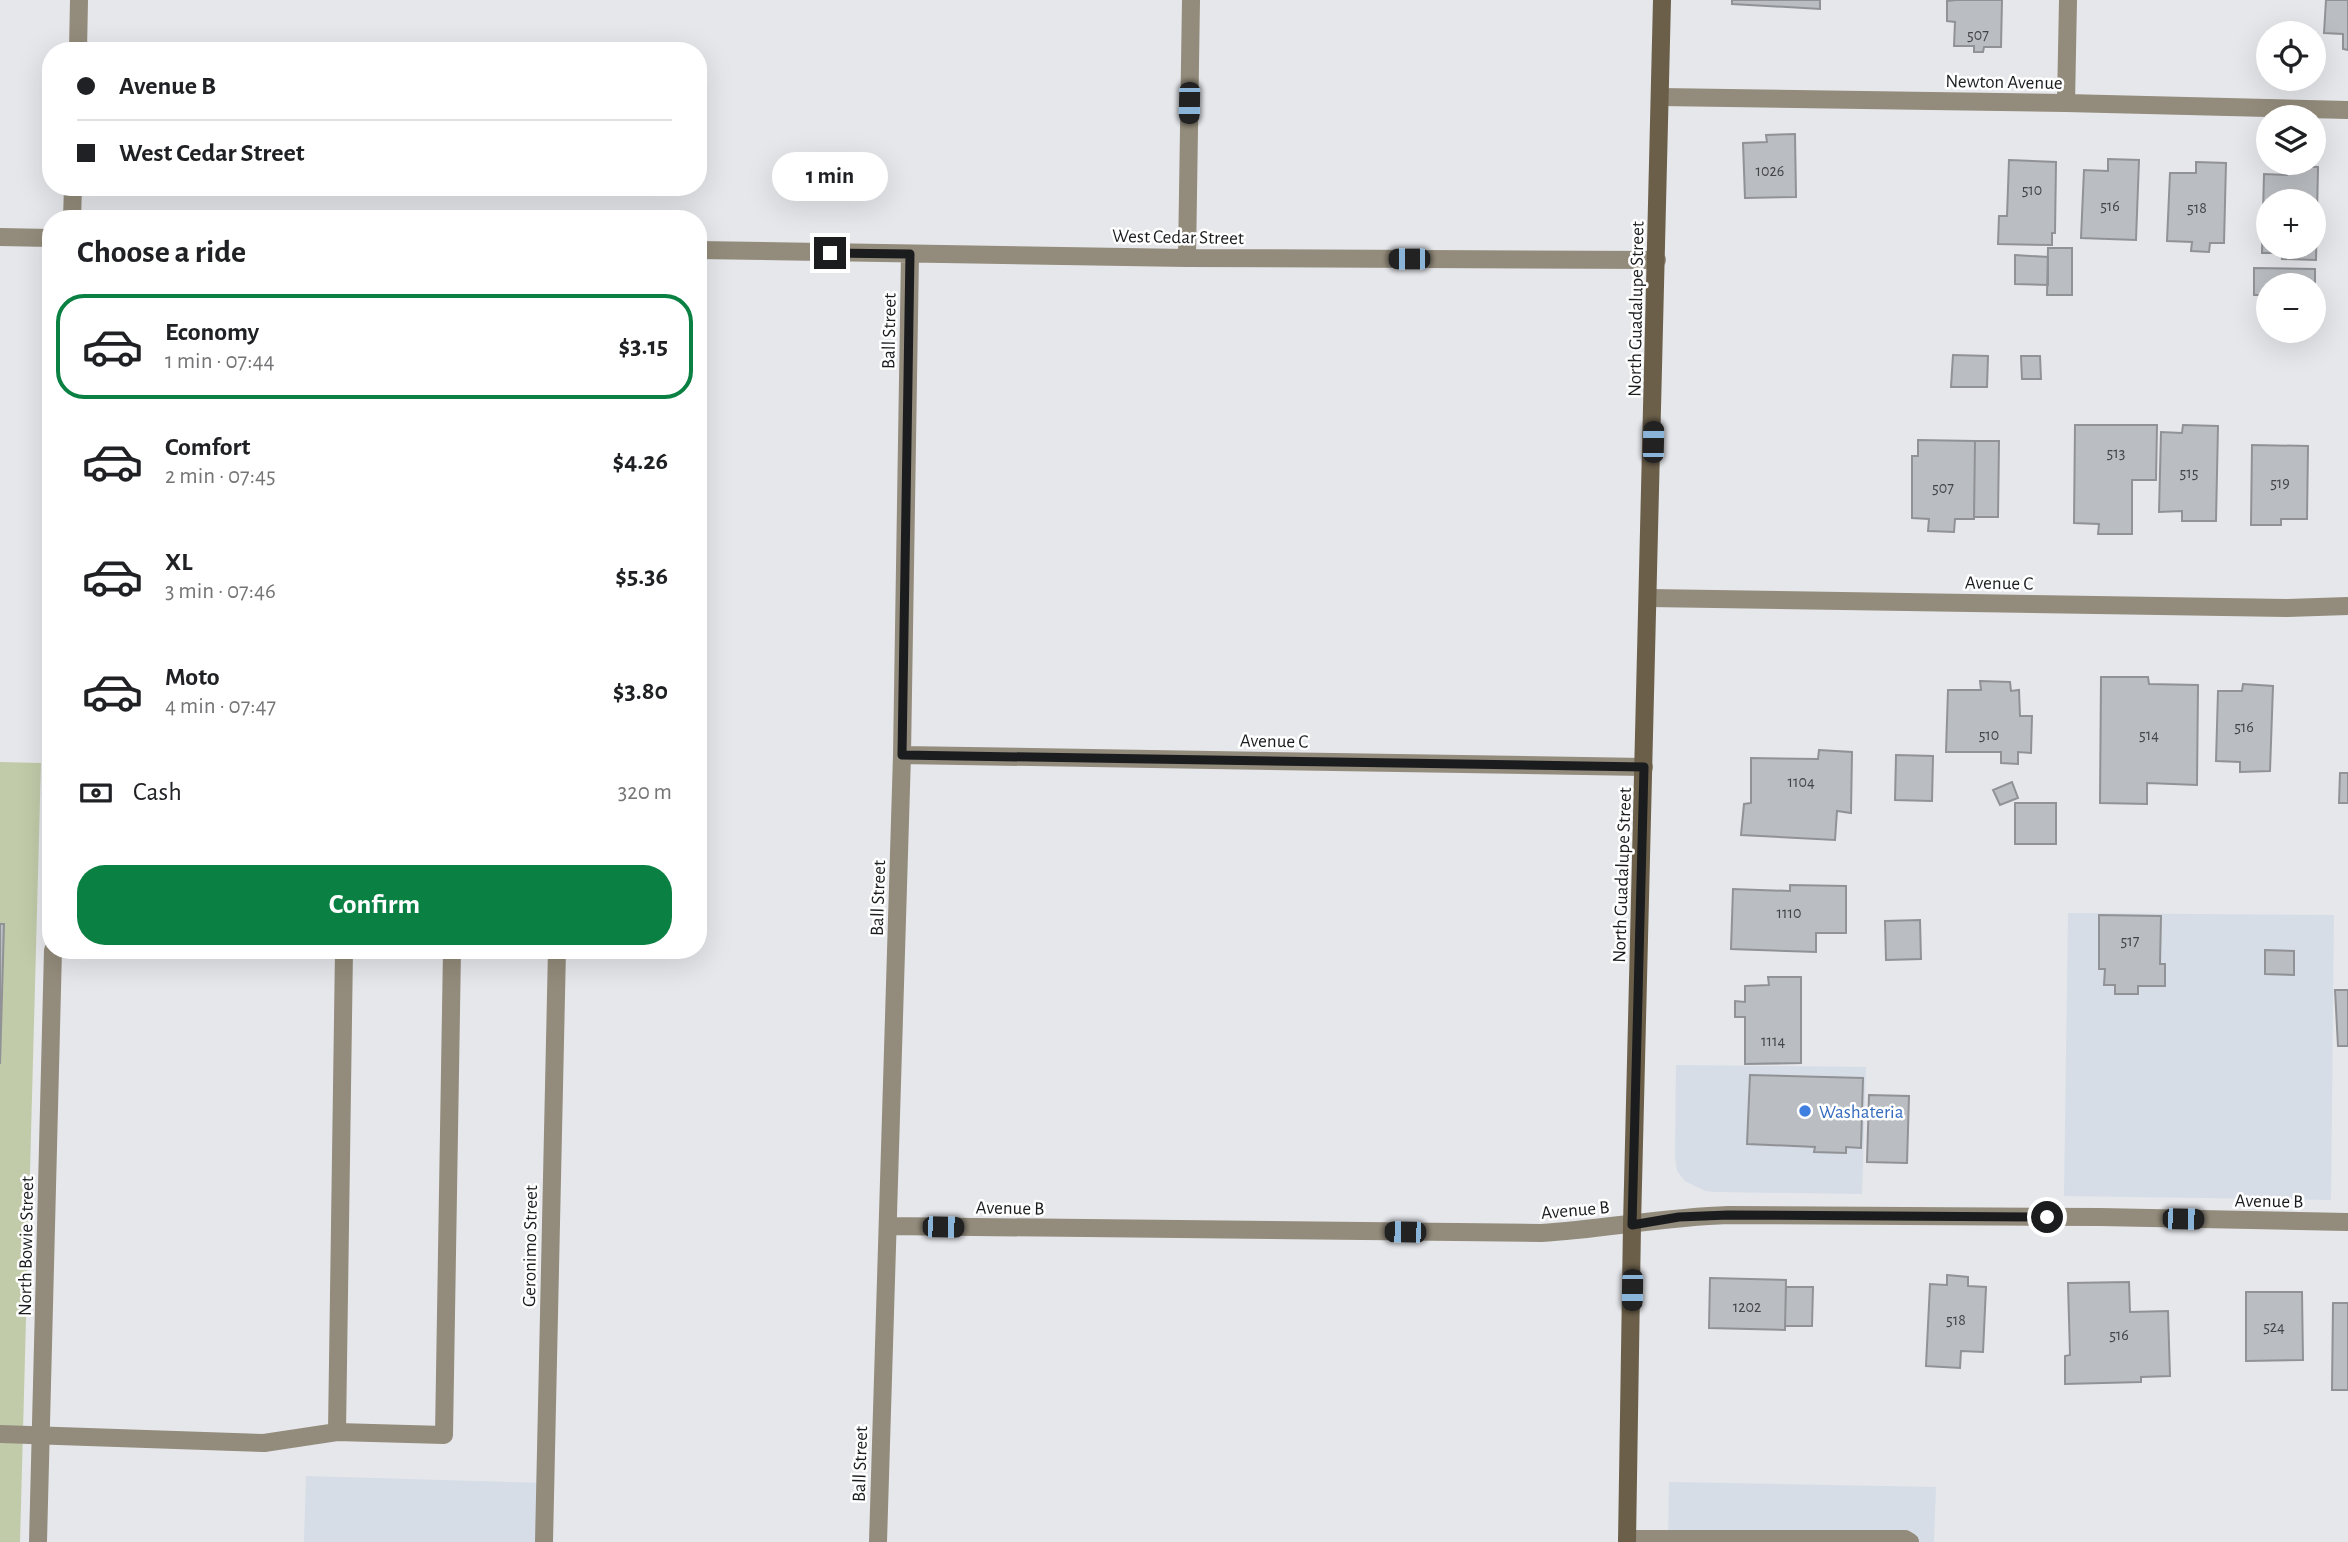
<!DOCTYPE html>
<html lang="en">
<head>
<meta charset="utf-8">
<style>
  :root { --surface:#fff; --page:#f2f2f2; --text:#202124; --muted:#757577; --line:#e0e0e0; --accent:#0b8043 }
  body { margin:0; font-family:"Alegreya Sans",sans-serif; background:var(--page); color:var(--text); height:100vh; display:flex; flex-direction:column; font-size:26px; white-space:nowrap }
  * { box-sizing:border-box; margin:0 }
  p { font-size:23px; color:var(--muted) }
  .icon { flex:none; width:38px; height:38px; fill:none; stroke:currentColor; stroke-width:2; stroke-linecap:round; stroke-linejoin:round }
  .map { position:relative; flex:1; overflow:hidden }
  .panel { position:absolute; left:42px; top:210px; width:665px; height:749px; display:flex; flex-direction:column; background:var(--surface); border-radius:28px; box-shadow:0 7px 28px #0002 }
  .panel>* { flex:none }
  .hud { position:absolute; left:42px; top:42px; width:665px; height:154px; border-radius:28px; box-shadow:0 7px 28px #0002; display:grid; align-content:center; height:154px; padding:0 35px; background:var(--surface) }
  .tools { position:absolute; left:2256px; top:21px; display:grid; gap:14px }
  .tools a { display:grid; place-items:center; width:70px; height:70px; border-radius:50%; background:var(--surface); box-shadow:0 7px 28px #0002; font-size:35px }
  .end { position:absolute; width:32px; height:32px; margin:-16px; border:9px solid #1b1c1e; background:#fff; box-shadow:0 0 0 4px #fff }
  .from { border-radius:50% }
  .bubble { position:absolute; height:49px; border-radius:24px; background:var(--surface); box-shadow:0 7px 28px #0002; font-size:23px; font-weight:600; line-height:49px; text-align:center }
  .car { position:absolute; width:21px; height:42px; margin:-21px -10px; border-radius:9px; box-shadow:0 0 5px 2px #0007; background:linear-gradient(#222 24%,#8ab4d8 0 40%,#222 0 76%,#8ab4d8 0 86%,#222 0) }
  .hud b { display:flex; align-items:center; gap:24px; height:66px; font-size:26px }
  .hud b+b { border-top:2px solid var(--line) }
  .hud i { width:18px; height:18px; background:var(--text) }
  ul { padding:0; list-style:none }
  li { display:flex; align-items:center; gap:21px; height:105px; margin:0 14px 10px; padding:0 21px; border:4px solid transparent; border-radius:28px }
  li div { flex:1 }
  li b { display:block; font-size:26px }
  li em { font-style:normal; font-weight:600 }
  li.selected { border-color:var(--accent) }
  li>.icon { width:63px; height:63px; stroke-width:1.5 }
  h2 { padding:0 35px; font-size:32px; line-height:84px }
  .pay { display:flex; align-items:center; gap:18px; height:77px; padding:0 35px; font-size:26px }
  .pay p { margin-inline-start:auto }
  .primary-button { display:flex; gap:14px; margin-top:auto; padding:14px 35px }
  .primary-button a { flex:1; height:80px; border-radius:28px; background:var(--accent); color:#fff; font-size:28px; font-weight:600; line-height:80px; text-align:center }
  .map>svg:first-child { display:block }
  .built { fill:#d6dde7 }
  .green { fill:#c1cba9 }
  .building { fill:#babdc1; stroke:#909296; stroke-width:2; fill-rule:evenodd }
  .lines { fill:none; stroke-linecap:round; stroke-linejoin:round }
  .lane { stroke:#938b7b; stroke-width:18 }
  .street { stroke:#938b7b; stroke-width:18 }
  .secondary { stroke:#6b5f49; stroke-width:18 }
  .route { stroke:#1b1c1e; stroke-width:9 }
  .shop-dot { fill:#3f7fe0; stroke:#fff; stroke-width:2.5 }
  .labels { text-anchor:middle; stroke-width:5; stroke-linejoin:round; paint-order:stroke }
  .number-label { font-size:16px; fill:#434447 }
  .street-label { font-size:19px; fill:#1b1c1e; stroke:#fff }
  .shop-label { font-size:19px; fill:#366cbe; stroke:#fff; text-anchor:start }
</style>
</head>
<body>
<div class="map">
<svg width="2348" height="1542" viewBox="0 0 2348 1542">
  <rect width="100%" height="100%" fill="#e5e7eb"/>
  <!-- built -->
  <path class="built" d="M2068,913L2334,915L2331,1200L2064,1196Z
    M1676,1065L1866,1067L1862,1194L1716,1192L1705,1191L1685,1181L1677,1171L1675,1157Z
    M306,1476L545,1483L544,1542H304Z
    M1669,1482L1936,1487L1934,1542H1668Z"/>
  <!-- green -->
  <path class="green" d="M0,762L41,763L20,1542H0Z"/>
  <!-- building -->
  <path class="building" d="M1732,0H1820V9L1732,4Z
    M1956,0H2002L2001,47H1984L1983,52H1974V46H1954L1955,22L1947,21V1Z
    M2326,0H2348V50L2343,49V34L2324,33Z
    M1795,134L1796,197L1745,198L1743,143L1767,142L1766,135Z
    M2108,159L2139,160L2136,240L2081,238L2084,170L2108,171Z
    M2009,160L2056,162L2055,233H2052V245L1998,244L1999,216H2007Z
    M2196,162L2226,163L2224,243H2210L2209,252L2191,251L2192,242L2167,241L2170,173H2196Z
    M2288,166L2318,167L2316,260L2282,259L2283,253H2262L2264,174L2287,175ZM2268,201H2314V247H2268Z
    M2048,248H2072V295H2047Z
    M2015,255L2048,257V285L2015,284Z
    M2254,268L2315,269V296L2314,285H2268V295H2254Z
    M1953,355L1988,356L1987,387H1951Z
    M2021,356H2040L2041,379H2022Z
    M2075,425H2157L2156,480H2132V534H2098L2099,524L2074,523Z
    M2183,425L2218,426L2216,521H2182V511L2159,512L2161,432L2182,433Z
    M1918,440L1975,441L1974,519H1955L1954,532L1928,531L1929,519L1912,518V456H1918Z
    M1975,441H1999L1998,517H1974Z
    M2252,445L2308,446L2307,519H2281V525H2251Z
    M2101,677H2148L2149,684L2198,685L2197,785L2147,783V804L2100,803Z
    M1980,681L2010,682L2011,691L2019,690L2020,716H2032L2031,753L2018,752V764L2001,763V752H1946L1948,690H1981Z
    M2243,684L2273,686L2270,771L2240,772V762L2216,761L2218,691H2242Z
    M1819,750L1852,752L1851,813L1837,811L1835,840L1741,835L1744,804L1751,803V758L1818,759Z
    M1896,755L1933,756L1932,801L1895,800Z
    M2340,773H2348V803H2339Z
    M2012,782L2018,798L2000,805L1993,790Z
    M2015,803H2056V844H2015Z
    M1790,885L1846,886V933H1816V952L1731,949L1733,889L1790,891Z
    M2099,915L2161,916L2160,964H2165V986H2138V994H2115V985H2104L2105,969H2099Z
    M1920,920L1921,959L1886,960L1885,921Z
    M0,924H4L0,1064Z
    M2265,950L2294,951V975L2265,974Z
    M1768,977H1801V1063L1745,1064V1017H1735V1001L1745,1002V986L1769,985Z
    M2335,990H2348V1046H2338Z
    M1750,1075L1863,1078L1861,1148L1846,1147V1153L1814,1152L1815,1147L1747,1144Z
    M1869,1095L1909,1096L1907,1163L1867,1162Z
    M1947,1275L1968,1277V1286L1986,1287L1983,1352L1961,1351L1960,1368L1926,1366L1930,1284L1947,1285Z
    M1710,1278L1786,1280L1785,1330L1709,1328Z
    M2129,1282L2130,1312L2168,1311L2170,1376L2141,1377V1382L2065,1384V1356L2070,1355L2068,1283Z
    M1786,1287H1813L1812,1326H1785Z
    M2246,1292H2302L2303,1360L2246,1361Z
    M2333,1303H2348V1390H2332Z"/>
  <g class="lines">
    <!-- lane -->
    <path class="lane" d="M337,1432L344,950
      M0,1434L264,1443L337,1432L444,1435L452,950
      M1627,1539H1905L1910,1542"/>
    <!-- street -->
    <path class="street" d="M78,51L79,0
      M1660,97L2066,103L2348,110
      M2066,103L2068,0
      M72,219L73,187
      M0,237L51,238
      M698,250L1187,258L1657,260
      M1187,258L1191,0
      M1649,598L2287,608L2348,606
      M902,755L1644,767
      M888,1226L1541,1233C1604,1229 1665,1217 1728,1215L2100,1217L2348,1222
      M38,1542L53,950
      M544,1542L557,950
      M878,1542L902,755L910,254"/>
    <!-- secondary -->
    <path class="secondary" d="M1627,1542L1632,1225L1662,0"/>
  </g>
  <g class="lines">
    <!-- route -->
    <path class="route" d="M830,253L910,254L902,755L1644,767L1632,1225L1679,1217L1728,1215L2047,1217"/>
  </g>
  <!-- markers -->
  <circle class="shop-dot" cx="1805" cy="1111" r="7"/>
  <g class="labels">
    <!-- number labels -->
    <g class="number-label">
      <text x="1978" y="40">507</text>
      <text x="1770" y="176">1026</text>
      <text x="2032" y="195">510</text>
      <text x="2110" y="211">516</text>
      <text x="2197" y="213">518</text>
      <text x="2116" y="458">513</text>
      <text x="2189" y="478">515</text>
      <text x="2280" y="488">519</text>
      <text x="1943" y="493">507</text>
      <text x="2244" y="732">516</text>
      <text x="1989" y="740">510</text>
      <text x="2149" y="740">514</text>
      <text x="1801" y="787">1104</text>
      <text x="1789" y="918">1110</text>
      <text x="2130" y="946">517</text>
      <text x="1773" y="1046">1114</text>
      <text x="1747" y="1312">1202</text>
      <text x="1956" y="1325">518</text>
      <text x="2274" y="1332">524</text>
      <text x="2119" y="1340">516</text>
    </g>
    <!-- street labels -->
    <g class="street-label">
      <text transform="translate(2004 81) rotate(1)" y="7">Newton Avenue</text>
      <text transform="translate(1178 236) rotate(1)" y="7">West Cedar Street</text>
      <text transform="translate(1635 309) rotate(-89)" y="7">North Guadalupe Street</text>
      <text transform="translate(888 331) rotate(-89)" y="7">Ball Street</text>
      <text transform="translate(1999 582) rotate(1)" y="7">Avenue C</text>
      <text transform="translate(1274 740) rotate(1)" y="7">Avenue C</text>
      <text transform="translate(1621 875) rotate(-88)" y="7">North Guadalupe Street</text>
      <text transform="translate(877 898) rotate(-88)" y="7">Ball Street</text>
      <text transform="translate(2269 1200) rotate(1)" y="7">Avenue B</text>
      <text transform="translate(1010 1207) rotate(1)" y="7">Avenue B</text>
      <text transform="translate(1575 1209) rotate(-5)" y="7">Avenue B</text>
      <text transform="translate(25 1246) rotate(-89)" y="7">North Bowie Street</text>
      <text transform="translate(529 1246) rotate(-89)" y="7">Geronimo Street</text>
      <text transform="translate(859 1464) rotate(-88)" y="7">Ball Street</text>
    </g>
    <!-- shop labels -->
    <g class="shop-label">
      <text x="1819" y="1118">Washateria</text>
    </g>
  </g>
</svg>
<div class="tools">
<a><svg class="icon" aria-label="locate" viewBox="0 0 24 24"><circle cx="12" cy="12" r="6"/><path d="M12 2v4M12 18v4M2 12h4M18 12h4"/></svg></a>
<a><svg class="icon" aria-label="layers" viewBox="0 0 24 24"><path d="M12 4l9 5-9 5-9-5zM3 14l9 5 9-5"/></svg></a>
<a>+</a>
<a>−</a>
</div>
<i class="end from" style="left:2047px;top:1217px"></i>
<i class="end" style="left:830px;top:253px"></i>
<div class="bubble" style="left:772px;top:152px;width:116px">1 min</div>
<i class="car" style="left:1189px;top:103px;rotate:181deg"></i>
<i class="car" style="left:1409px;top:259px;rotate:270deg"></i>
<i class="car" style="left:1653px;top:442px;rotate:1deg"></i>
<i class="car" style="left:2183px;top:1219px;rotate:91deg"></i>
<i class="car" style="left:943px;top:1227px;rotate:91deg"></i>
<i class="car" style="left:1405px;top:1232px;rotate:271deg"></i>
<i class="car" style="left:1632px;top:1290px;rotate:181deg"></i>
<div class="hud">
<b><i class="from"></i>Avenue B</b>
<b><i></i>West Cedar Street</b>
</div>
<section class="panel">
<h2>Choose a ride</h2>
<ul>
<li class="selected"><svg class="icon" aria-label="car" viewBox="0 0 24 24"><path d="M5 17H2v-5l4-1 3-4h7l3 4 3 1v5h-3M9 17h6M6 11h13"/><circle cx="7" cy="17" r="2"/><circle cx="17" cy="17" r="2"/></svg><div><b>Economy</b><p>1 min · 07:44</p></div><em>$3.15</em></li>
<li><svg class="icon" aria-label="car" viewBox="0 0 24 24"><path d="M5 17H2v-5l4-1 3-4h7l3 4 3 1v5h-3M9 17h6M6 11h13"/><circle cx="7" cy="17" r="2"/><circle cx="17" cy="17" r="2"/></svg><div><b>Comfort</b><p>2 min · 07:45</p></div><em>$4.26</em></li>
<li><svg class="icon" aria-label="car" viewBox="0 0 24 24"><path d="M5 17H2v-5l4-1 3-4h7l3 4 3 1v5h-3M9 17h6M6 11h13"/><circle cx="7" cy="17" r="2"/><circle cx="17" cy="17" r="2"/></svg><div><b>XL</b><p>3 min · 07:46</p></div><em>$5.36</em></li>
<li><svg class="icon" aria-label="car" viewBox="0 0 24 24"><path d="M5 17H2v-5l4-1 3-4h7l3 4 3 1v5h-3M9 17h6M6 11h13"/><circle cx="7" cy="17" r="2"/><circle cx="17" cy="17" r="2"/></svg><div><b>Moto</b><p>4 min · 07:47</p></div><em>$3.80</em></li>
</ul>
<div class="pay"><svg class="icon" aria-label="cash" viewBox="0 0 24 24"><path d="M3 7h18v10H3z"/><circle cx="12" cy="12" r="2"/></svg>Cash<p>320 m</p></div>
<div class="primary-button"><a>Confirm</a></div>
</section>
</div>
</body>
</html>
